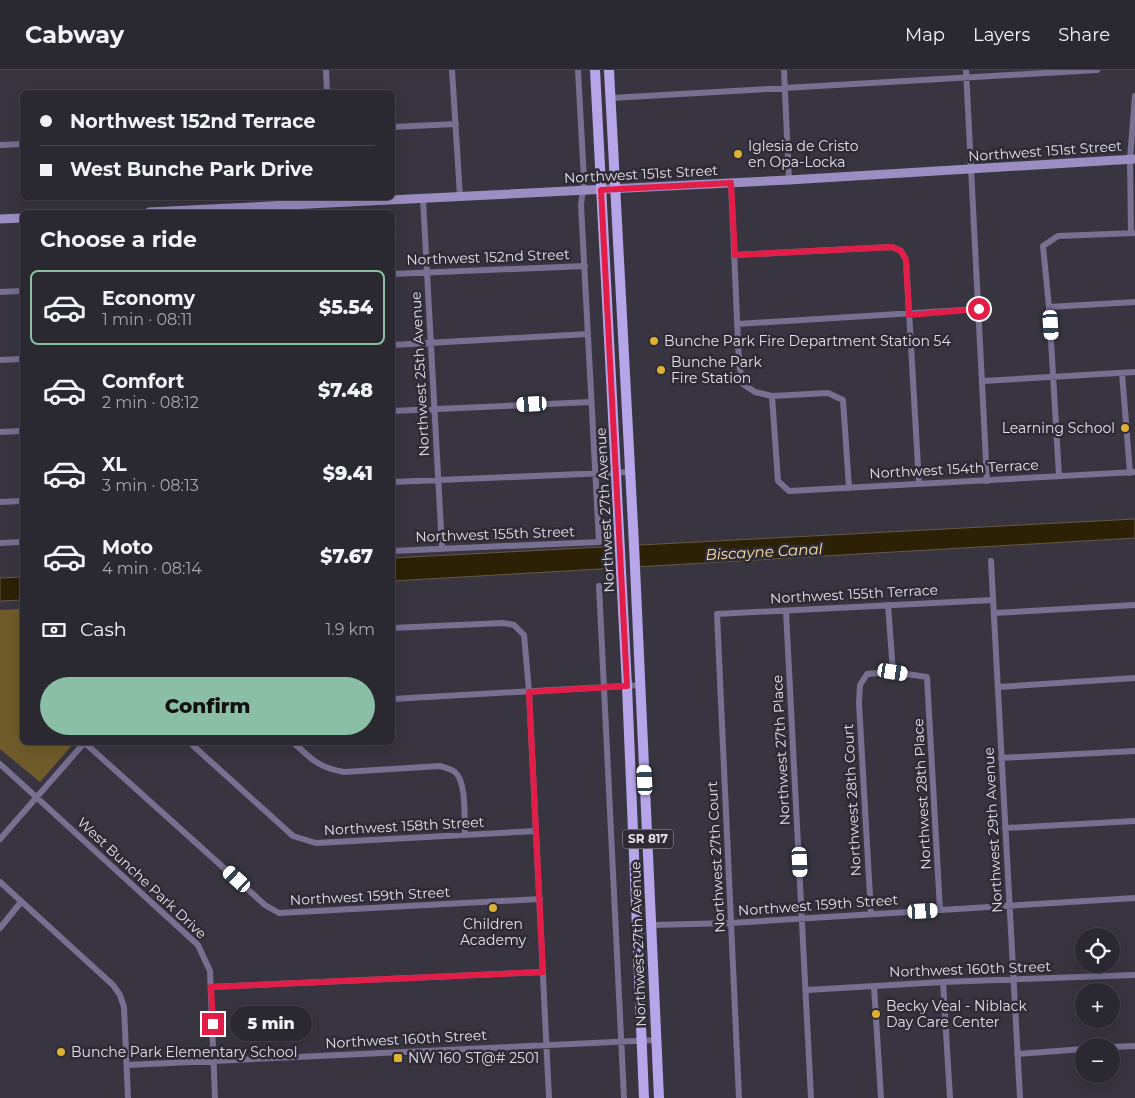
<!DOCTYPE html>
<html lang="en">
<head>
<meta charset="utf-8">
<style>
  :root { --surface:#2a2830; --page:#36343c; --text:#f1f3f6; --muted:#a5a6ab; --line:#46444c; --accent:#8abfa5 }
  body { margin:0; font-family:Montserrat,sans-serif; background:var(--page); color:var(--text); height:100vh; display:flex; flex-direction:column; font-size:19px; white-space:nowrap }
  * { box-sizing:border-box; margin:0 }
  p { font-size:16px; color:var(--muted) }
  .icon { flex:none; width:28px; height:28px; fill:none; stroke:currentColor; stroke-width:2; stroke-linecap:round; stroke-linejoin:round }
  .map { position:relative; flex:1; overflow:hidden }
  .side { position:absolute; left:20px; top:140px; width:375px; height:535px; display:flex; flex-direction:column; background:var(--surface); border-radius:8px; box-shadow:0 5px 20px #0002,0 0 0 1px var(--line) }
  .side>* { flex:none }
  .banner { position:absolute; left:20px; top:20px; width:375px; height:110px; border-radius:8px; box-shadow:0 5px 20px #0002,0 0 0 1px var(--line); display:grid; align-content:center; height:110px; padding:0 20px; background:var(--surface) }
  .tools { position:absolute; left:1075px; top:858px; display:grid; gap:10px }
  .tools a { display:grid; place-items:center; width:45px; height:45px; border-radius:50%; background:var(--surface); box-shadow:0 5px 20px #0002,0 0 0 1px var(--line); font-size:25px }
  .end { position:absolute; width:22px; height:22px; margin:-11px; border:6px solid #e11d48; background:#fff; box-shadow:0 0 0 2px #fff }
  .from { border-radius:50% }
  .bubble { position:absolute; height:35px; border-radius:18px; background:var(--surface); box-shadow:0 5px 20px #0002,0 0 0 1px var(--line); font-size:16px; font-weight:800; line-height:35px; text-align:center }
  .car { position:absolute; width:15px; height:30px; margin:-15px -8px; border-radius:6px; box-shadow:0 0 4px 1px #0007; background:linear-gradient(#fff 24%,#345 0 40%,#fff 0 76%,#345 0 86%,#fff 0) }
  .banner b { display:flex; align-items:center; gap:18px; height:48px; font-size:19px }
  .banner b+b { border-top:1px solid var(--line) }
  .banner i { width:12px; height:12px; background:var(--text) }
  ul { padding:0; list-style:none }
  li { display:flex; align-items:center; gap:15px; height:75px; margin:0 10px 8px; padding:0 10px; border:2px solid transparent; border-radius:8px }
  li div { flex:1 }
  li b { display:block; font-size:19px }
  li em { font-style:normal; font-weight:800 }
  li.active { border-color:var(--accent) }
  li>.icon { width:45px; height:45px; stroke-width:1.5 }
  h2 { padding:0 20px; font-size:22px; line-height:60px }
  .pay { display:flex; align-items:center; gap:12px; height:55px; padding:0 20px; font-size:19px }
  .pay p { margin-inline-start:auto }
  .cta { display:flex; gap:10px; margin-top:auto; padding:10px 20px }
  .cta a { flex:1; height:58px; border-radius:30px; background:var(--accent); color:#111; font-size:20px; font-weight:800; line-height:58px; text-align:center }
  header { display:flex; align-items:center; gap:30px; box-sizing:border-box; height:70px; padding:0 25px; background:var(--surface); border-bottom:1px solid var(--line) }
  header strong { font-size:24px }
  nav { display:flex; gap:28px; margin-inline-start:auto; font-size:18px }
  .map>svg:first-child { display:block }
  .green { fill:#705c2b }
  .water { fill:#2c2105; stroke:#625a48 }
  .pier { fill:#383540 }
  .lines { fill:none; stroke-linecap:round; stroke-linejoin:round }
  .street { stroke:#786f91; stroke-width:6 }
  .secondary { stroke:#9c8ec3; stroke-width:9 }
  .primary { stroke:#b7a5ea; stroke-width:10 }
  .route { stroke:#e11d48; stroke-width:6 }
  .poi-dot { fill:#deb133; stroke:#2e2b36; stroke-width:2 }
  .labels { text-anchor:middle; stroke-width:5; stroke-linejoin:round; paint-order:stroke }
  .shield { fill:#2e2b36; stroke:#aba9b1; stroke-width:1 }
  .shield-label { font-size:12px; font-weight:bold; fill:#e1dfe6 }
  .poi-label { font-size:14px; fill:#e1dfe6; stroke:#2e2b36; text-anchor:start }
  .street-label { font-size:14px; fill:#e1dfe6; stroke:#2e2b36 }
  .water-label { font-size:15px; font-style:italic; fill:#fbe09f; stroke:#2e2b36 }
</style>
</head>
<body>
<header>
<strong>Cabway</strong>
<nav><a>Map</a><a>Layers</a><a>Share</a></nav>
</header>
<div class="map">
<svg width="1135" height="1028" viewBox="0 0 1135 1028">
  <rect width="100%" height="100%" fill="#383540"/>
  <!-- green -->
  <path class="green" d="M22,539V672L74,673L40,712L0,679V540Z"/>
  <!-- water -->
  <path class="water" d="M1135,449V468L393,511V488Z
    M22,507V530L0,531V508Z"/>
  <!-- pier -->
  <path class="pier" d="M639,474L641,500L614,502L613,475Z"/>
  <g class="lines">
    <!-- street -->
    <path class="street" d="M326,0L327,22
      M452,0L460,126
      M784,0L789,110
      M966,0L987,411
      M611,28L1097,0
      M392,57L456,54
      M0,75L22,74
      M731,113L739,294L743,314L755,322L772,326L828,323L843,330L849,418
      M423,129L442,478
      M1131,163L1130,89L1135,26
      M735,185L892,177L901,181L906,190L919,414
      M392,204L585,196
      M0,222L22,221
      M1049,237L1135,232
      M737,254L979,239
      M392,275L588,264
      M0,290L22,289
      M1122,303L1130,403
      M983,311L1135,302
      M772,326L778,411L789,421L1135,402
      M392,341L591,332
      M0,362L22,361
      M1059,406L1049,237L1043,176L1058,166L1135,163
      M392,412L630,402
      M0,432L22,431
      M0,473L22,472
      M392,481L599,472L581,135L584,110L578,0
      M991,491L1020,1028
      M599,516L624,1028
      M888,535L893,602
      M786,541L811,1028
      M994,543L1135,535
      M392,558L503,553L514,555L524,565L529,621L549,1028
      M998,617L1135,608
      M392,629L641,615
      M189,672L293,766L316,773L536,761
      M293,672C311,689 319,698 344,702L440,696C445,698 450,698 455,702C467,712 464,750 465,765
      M85,673L265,835L279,843L540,829
      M1001,688L1135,681
      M0,694L198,875L210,901L215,1028
      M1005,758L1135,751
      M0,769L85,672
      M0,812L113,915L120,925L124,937L128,1028
      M871,844L859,633L860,615L867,604L893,602L927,607L940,840
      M652,855L731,853L1135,828
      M0,858L21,832
      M943,912L950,1028
      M874,916L881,1028
      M211,917L543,902
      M807,920L943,912L1135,905
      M1111,977L1135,976
      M1017,984L1084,979
      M127,995L656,970
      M739,1028L717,544L993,530"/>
    <!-- secondary -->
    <path class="secondary" d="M149,142L789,110L1135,89
      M0,149L22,148"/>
    <!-- primary -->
    <path class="primary" d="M595,0L627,616L644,1028
      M609,0L634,475L659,1028"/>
  </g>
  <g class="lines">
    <!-- route -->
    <path class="route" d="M213,954L211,917L543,902L529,622L627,616L601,120L731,113L735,185L892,177L901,181L906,190L909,245L979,239"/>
  </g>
  <!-- markers -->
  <g class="poi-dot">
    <circle cx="738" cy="84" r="5"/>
    <circle cx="654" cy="271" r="5"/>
    <circle cx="661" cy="300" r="5"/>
    <circle cx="1125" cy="358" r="5"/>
    <circle cx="493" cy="838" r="5"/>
    <circle cx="876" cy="944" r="5"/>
    <circle cx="61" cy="982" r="5"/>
    <rect x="393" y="983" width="10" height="10" rx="2.5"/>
  </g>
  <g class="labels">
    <!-- shield labels -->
    <rect class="shield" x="623" y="759.5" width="50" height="19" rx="4"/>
    <g class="shield-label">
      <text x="648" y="773">SR 817</text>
    </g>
    <!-- poi labels -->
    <g class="poi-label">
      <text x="748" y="81">Iglesia de Cristo<tspan x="748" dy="16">en Opa-Locka</tspan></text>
      <text x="664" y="276">Bunche Park Fire Department Station 54</text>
      <text x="671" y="297">Bunche Park<tspan x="671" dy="16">Fire Station</tspan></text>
      <text x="1115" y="363" text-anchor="end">Learning School</text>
      <text x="493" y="859" text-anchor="middle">Children<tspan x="493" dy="16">Academy</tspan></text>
      <text x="886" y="941">Becky Veal - Niblack<tspan x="886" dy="16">Day Care Center</tspan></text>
      <text x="71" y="987">Bunche Park Elementary School</text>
      <text x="408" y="993">NW 160 ST@# 2501</text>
    </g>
    <!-- street labels -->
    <g class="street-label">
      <text transform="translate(1045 81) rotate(-4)" y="5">Northwest 151st Street</text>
      <text transform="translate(641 104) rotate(-3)" y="5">Northwest 151st Street</text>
      <text transform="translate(488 187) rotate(-2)" y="5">Northwest 152nd Street</text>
      <text transform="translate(420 304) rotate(-93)" y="5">Northwest 25th Avenue</text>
      <text transform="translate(954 399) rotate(-3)" y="5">Northwest 154th Terrace</text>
      <text transform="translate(605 440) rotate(-93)" y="5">Northwest 27th Avenue</text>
      <text transform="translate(495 464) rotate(-2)" y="5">Northwest 155th Street</text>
      <text transform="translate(854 524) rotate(-3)" y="5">Northwest 155th Terrace</text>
      <text transform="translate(781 680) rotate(-93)" y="5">Northwest 27th Place</text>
      <text transform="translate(922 724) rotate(-93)" y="5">Northwest 28th Place</text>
      <text transform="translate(852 730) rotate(-93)" y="5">Northwest 28th Court</text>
      <text transform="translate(404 756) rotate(-3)" y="5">Northwest 158th Street</text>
      <text transform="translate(993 760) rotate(-93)" y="5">Northwest 29th Avenue</text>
      <text transform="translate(716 787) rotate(-93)" y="5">Northwest 27th Court</text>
      <text transform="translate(142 808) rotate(43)" y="5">West Bunche Park Drive</text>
      <text transform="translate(370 826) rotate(-3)" y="5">Northwest 159th Street</text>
      <text transform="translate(818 835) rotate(-4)" y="5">Northwest 159th Street</text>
      <text transform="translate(638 874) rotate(-92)" y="5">Northwest 27th Avenue</text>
      <text transform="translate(970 899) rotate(-2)" y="5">Northwest 160th Street</text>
      <text transform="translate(406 969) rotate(-3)" y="5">Northwest 160th Street</text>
    </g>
    <!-- water labels -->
    <g class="water-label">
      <text transform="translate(764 482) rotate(-3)" y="5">Biscayne Canal</text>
    </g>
  </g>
</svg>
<div class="tools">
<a><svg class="icon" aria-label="locate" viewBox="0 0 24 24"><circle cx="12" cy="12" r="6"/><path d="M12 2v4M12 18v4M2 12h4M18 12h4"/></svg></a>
<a>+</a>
<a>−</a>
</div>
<i class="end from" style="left:979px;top:239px"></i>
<i class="end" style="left:213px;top:954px"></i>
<div class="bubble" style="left:230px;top:936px;width:82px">5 min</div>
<i class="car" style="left:1051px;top:255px;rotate:176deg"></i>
<i class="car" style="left:532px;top:334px;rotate:267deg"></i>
<i class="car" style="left:893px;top:602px;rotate:99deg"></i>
<i class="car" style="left:645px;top:710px;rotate:357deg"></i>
<i class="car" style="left:800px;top:792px;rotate:177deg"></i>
<i class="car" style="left:237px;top:809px;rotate:312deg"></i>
<i class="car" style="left:923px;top:841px;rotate:87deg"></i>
<div class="banner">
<b><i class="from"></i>Northwest 152nd Terrace</b>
<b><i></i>West Bunche Park Drive</b>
</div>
<section class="side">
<h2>Choose a ride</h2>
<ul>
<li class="active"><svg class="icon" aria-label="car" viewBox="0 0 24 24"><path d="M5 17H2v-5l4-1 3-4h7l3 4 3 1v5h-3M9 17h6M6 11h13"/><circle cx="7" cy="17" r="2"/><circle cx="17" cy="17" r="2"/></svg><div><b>Economy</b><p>1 min · 08:11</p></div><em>$5.54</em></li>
<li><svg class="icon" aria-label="car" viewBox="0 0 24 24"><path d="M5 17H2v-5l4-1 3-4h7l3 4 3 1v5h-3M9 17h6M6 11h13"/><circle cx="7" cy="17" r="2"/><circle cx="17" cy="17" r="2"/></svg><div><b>Comfort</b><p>2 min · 08:12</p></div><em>$7.48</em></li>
<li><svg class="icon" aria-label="car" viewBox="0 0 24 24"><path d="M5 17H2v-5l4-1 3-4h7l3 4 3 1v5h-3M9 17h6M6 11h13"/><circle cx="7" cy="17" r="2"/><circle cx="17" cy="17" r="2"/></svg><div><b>XL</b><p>3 min · 08:13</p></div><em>$9.41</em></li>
<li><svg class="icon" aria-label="car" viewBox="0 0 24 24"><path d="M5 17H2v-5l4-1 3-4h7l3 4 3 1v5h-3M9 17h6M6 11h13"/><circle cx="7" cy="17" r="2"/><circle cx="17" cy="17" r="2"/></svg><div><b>Moto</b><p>4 min · 08:14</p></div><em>$7.67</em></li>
</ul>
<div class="pay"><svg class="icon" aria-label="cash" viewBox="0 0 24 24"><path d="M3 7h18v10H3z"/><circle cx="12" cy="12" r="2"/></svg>Cash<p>1.9 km</p></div>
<div class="cta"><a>Confirm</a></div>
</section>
</div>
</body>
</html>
